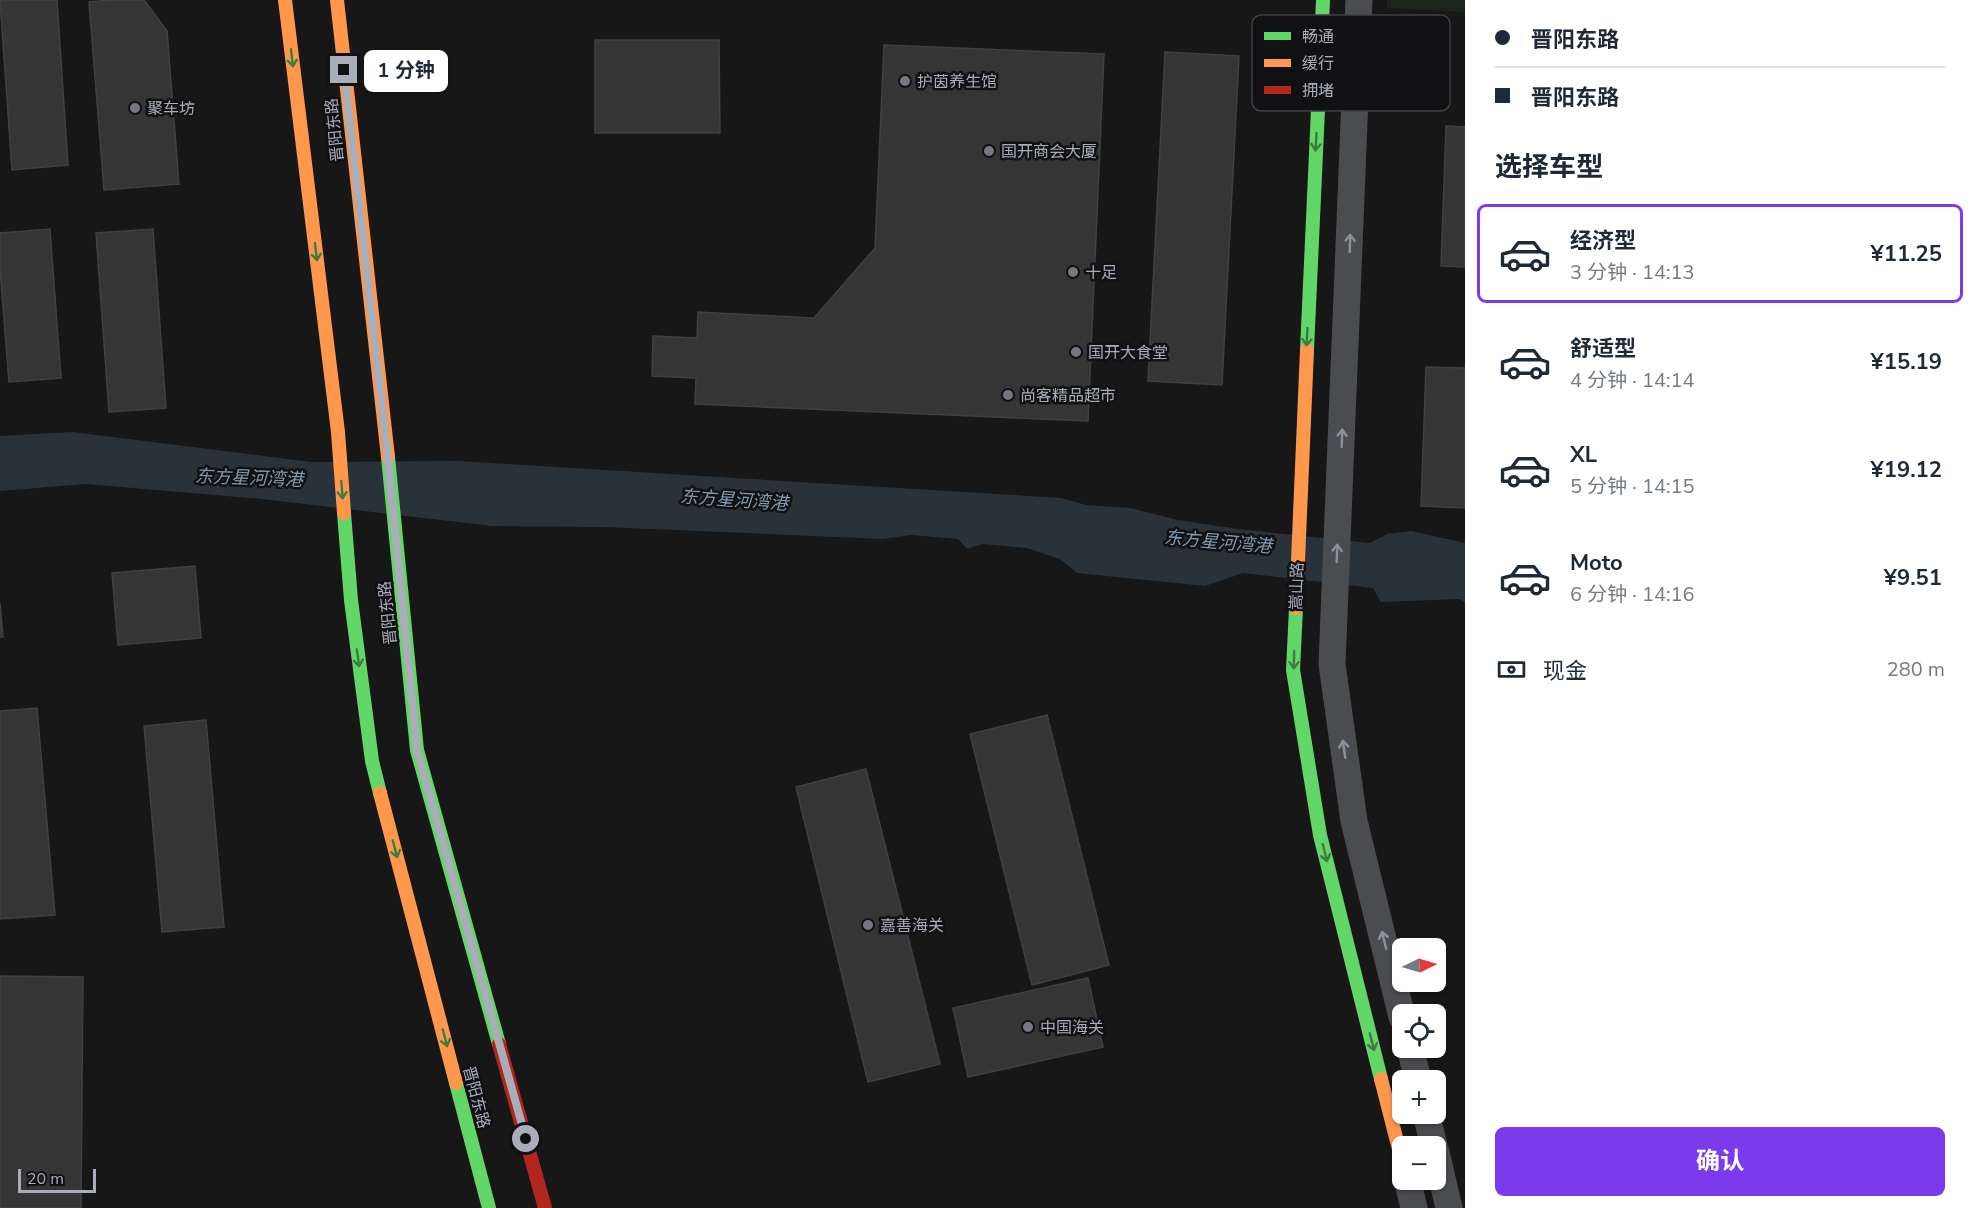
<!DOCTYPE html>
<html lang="zh">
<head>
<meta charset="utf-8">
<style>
  :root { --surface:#fff; --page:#f2f2f3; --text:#1f2937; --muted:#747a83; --line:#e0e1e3; --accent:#7c3aed }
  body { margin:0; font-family:"Nunito Sans","Noto Sans SC",sans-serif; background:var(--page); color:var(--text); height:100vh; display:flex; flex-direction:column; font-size:22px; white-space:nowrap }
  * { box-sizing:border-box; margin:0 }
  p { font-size:20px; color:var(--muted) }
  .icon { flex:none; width:33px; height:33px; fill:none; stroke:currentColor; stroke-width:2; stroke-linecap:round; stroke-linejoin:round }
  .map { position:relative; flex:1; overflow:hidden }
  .side { display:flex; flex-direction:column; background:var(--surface); width:510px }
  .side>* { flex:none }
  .top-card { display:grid; align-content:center; height:132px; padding:0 30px; background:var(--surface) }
  .needle { width:39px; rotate:85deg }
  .controls { position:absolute; left:1392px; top:938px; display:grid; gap:12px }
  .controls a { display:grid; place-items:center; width:54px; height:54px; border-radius:9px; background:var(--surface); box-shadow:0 2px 4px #0004; font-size:30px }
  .scale { position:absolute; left:18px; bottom:15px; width:78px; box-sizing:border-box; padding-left:6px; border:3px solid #a8adb8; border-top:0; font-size:16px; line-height:21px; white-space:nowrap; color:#a8adb8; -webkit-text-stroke:4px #111113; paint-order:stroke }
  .end { position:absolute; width:27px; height:27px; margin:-14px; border:8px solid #a8adb8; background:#111; box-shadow:0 0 0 3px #111 }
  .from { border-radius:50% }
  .bubble { position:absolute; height:42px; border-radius:9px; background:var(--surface); box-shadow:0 2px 4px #0004; font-size:20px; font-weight:700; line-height:42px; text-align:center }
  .top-card b { display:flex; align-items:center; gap:21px; height:57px; font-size:22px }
  .top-card b+b { border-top:2px solid var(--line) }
  .top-card i { width:15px; height:15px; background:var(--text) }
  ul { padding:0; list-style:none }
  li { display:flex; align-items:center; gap:18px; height:99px; margin:0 12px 9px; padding:0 18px; border:3px solid transparent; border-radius:9px }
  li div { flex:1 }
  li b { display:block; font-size:22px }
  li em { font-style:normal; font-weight:700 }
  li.active { border-color:var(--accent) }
  li>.icon { width:54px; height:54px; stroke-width:1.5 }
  h2 { padding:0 30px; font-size:27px; line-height:72px }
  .pay { display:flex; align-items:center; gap:15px; height:66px; padding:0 30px; font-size:22px }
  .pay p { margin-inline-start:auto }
  .primary-button { display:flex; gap:12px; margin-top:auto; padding:12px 30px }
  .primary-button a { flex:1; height:69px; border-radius:9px; background:var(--accent); color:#fff; font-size:24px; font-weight:700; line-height:69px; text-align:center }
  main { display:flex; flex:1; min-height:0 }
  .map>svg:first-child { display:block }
  .green { fill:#1d241e }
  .water { fill:#2a3239 }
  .building { fill:#353536; stroke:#3f4043; stroke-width:1.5 }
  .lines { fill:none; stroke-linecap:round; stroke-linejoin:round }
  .street { stroke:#4b4c50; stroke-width:27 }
  .fast { stroke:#63d668; stroke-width:14 }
  .slow { stroke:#ff974d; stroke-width:14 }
  .jam { stroke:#b3261e; stroke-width:14 }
  .oneway { stroke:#3e7d42 }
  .oneway2 { stroke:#8c9099 }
  .route { stroke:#a8adb8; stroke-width:8 }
  .poi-dot { fill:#757880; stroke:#111113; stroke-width:2 }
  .labels { text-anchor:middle; stroke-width:5; stroke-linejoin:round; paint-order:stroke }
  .poi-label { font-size:16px; fill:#a8adb8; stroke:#111113; text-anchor:start }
  .street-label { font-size:16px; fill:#a8adb8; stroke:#111113 }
  .water-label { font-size:18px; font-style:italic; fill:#7f9bb3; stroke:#111113 }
  .key { fill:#111113; stroke:#3e4045; stroke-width:1.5 }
  .key-label { font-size:16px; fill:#a8adb8 }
</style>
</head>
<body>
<main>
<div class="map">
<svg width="1465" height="1208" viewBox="0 0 1465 1208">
  <rect width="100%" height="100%" fill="#171717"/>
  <!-- green -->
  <path class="green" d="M1387,0H1465V12L1387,8Z"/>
  <!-- water -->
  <path class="water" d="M72,432L311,462L458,461L1061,498L1086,505L1130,508L1178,520L1238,529L1370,543L1387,534L1411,531L1465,543V602L1459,599L1381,602L1373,588L1243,573L1205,586L1077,573L1060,559L1027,548L982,544L967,549L958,539L911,535L883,539L605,527L492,526L262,499L86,484L0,491V436Z"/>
  <!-- building -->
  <path class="building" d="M0,0H57L68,165L12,170Z
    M111,0H144L167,31L179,184L104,190L89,2Z
    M595,40H719L720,133H595Z
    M884,45L1104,54L1088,421L695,404L696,378L652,376L653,336L697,338L698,312L814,318L875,248Z
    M1165,52L1239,56L1222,385L1148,381Z
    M1446,126L1465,127V267L1441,266Z
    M50,229L61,378L9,382L0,269V233Z
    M153,229L166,408L109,412L96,233Z
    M1426,367L1465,368V508L1421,506Z
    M195,566L201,638L118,645L112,573Z
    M0,603L3,637H0Z
    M37,708L55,915L0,919V711Z
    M1047,715L1109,965L1032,985L970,734Z
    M206,720L224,927L162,932L144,726Z
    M866,769L940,1064L868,1082L796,787Z
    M0,976L83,977L81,1208H0Z
    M1088,978L1103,1047L968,1077L953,1008Z"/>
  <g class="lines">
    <!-- street -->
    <path class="street" d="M1359,0L1332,664L1354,821L1402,1017
      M1410,1047L1418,1080
      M1426,1113L1434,1146
      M1436,1152L1449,1208
      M1407,1179L1414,1208"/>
    <!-- fast -->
    <path class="fast" d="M1307,350L1323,0
      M388,457L417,750L499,1044
      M344,513L351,600L372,761L380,793
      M1296,608L1293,670L1320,835L1381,1079
      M456,1083L489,1208"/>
    <!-- slow -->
    <path class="slow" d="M285,0L338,432L344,513
      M337,0L388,457
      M1296,608L1307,350
      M380,793L456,1083
      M1381,1079L1402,1161"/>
    <!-- jam -->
    <path class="jam" d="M499,1044L545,1208"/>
  </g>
  <!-- one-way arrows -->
  <defs><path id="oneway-shaft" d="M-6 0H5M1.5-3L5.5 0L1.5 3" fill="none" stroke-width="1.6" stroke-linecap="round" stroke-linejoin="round" transform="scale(1.5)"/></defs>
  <g class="oneway">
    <use href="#oneway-shaft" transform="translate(292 58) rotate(83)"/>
    <use href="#oneway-shaft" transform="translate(1316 142) rotate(93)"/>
    <use href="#oneway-shaft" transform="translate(316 252) rotate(83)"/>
    <use href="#oneway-shaft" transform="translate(1307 337) rotate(93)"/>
    <use href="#oneway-shaft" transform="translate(342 490) rotate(86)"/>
    <use href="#oneway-shaft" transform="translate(358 658) rotate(82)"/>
    <use href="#oneway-shaft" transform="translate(1294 660) rotate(91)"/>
    <use href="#oneway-shaft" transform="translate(395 849) rotate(75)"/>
    <use href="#oneway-shaft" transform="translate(1325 853) rotate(76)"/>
    <use href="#oneway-shaft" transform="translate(445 1038) rotate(75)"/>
    <use href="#oneway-shaft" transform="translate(1372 1042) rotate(76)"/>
  </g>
  <g class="oneway2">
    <use href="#oneway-shaft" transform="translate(1350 243) rotate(-88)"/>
    <use href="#oneway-shaft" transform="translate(1342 438) rotate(-88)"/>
    <use href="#oneway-shaft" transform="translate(1337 553) rotate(-88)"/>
    <use href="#oneway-shaft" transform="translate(1344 749) rotate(-98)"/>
    <use href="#oneway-shaft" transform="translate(1384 940) rotate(-104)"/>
  </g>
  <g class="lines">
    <!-- route -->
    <path class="route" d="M344,70L387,450L417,750L526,1139"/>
  </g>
  <!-- markers -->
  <g class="poi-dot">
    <circle cx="905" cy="81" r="6"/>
    <circle cx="135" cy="108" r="6"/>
    <circle cx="989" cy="151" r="6"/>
    <circle cx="1073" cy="272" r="6"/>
    <circle cx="1076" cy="352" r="6"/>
    <circle cx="1008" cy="395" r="6"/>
    <circle cx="868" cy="925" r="6"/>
    <circle cx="1028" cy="1027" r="6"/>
  </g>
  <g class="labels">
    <!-- poi labels -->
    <g class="poi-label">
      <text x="917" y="87">护茵养生馆</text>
      <text x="147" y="114">聚车坊</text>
      <text x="1001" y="157">国开商会大厦</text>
      <text x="1085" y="278">十足</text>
      <text x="1088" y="358">国开大食堂</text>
      <text x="1020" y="401">尚客精品超市</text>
      <text x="880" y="931">嘉善海关</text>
      <text x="1040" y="1033">中国海关</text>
    </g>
    <!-- street labels -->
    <g class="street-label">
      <text transform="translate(334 130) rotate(-96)" y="6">晋阳东路</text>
      <text transform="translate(1296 586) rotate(-88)" y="6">嵩山路</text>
      <text transform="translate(387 613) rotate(-96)" y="6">晋阳东路</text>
      <text transform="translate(477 1097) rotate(75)" y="6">晋阳东路</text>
    </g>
    <!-- water labels -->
    <g class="water-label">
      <text transform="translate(249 478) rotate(2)" y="6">东方星河湾港</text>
      <text transform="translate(734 500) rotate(4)" y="6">东方星河湾港</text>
      <text transform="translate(1218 542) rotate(5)" y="6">东方星河湾港</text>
    </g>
  </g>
  <!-- legend -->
  <rect x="1252" y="15" width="198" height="96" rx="9" class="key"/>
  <rect x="1264" y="32" width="27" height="8" fill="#63d668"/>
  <rect x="1264" y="59" width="27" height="8" fill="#ff974d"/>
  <rect x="1264" y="86" width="27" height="8" fill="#b3261e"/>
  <g class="key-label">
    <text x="1302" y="42">畅通</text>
    <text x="1302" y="69">缓行</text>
    <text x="1302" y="96">拥堵</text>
  </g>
</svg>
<div class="controls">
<a><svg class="needle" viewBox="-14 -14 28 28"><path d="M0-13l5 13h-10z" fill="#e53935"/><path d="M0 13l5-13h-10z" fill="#747a83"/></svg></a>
<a><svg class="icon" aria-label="locate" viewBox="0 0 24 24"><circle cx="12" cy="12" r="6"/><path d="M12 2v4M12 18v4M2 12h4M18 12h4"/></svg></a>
<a>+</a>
<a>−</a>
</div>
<div class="scale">20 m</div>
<i class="end from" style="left:526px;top:1139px"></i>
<i class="end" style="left:344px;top:70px"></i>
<div class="bubble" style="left:364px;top:50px;width:84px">1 分钟</div>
</div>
<section class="side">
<div class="top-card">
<b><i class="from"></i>晋阳东路</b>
<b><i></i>晋阳东路</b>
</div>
<h2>选择车型</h2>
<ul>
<li class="active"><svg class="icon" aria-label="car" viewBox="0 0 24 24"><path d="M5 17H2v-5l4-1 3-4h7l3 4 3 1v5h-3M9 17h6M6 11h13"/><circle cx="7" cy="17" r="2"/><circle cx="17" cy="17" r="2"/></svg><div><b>经济型</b><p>3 分钟 · 14:13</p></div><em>¥11.25</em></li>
<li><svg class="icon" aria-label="car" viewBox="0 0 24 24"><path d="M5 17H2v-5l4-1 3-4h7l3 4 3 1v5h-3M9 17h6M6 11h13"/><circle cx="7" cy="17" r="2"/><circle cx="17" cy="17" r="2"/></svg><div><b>舒适型</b><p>4 分钟 · 14:14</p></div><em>¥15.19</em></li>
<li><svg class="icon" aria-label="car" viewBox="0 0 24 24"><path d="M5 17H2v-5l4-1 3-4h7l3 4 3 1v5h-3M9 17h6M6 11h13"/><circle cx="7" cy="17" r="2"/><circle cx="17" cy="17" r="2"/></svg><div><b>XL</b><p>5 分钟 · 14:15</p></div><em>¥19.12</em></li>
<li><svg class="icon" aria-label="car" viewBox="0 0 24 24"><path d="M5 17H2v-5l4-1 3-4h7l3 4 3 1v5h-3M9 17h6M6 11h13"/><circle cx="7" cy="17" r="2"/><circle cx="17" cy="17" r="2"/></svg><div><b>Moto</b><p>6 分钟 · 14:16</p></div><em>¥9.51</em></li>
</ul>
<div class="pay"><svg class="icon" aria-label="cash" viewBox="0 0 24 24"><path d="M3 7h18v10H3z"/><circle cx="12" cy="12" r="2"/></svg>现金<p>280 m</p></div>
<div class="primary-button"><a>确认</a></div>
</section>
</main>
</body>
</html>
